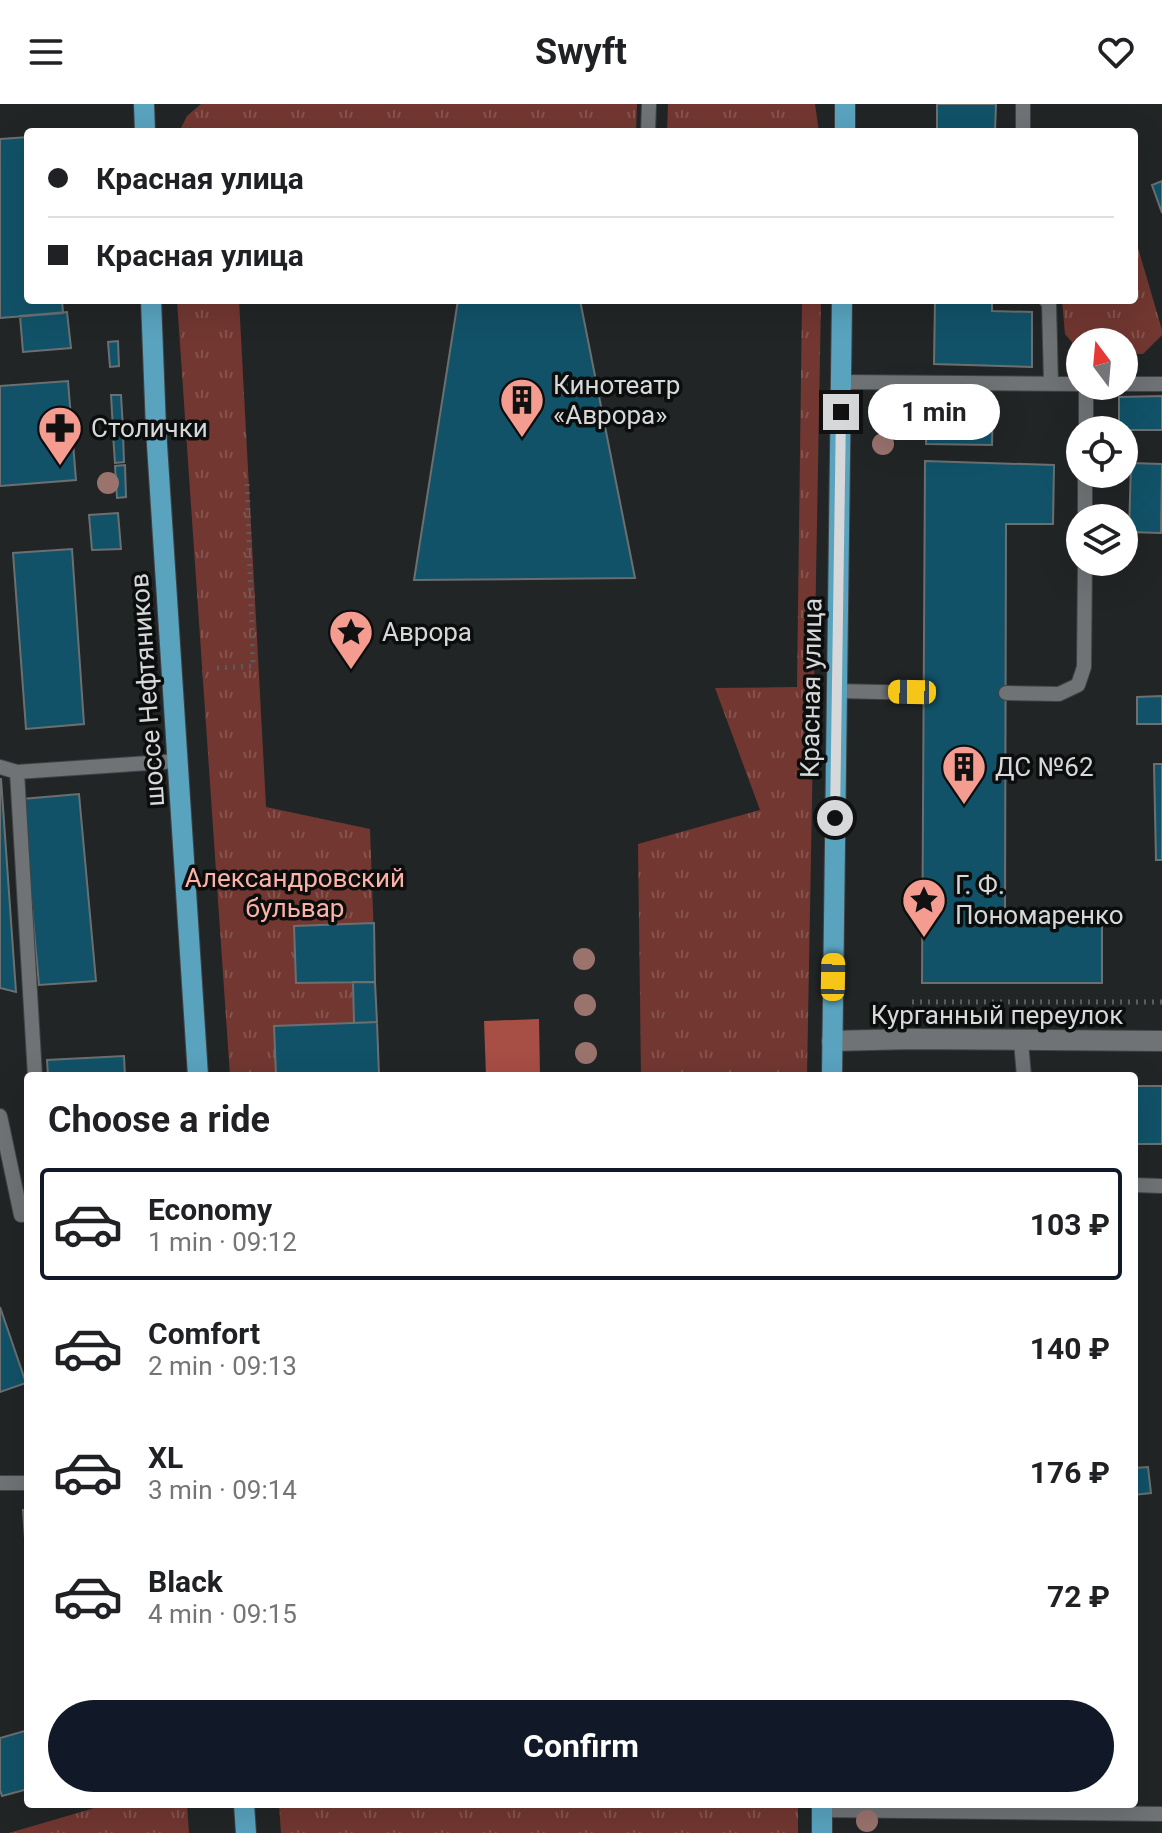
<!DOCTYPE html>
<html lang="en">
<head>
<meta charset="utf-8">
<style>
  :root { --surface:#fff; --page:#f6f6f6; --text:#202124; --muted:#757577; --line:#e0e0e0; --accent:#111827 }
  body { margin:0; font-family:Roboto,sans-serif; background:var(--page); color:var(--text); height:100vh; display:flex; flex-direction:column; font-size:30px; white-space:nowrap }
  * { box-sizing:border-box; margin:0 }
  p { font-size:26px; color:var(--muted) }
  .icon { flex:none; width:44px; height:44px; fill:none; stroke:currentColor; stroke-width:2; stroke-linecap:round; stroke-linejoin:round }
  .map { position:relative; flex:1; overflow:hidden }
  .panel { position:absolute; left:24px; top:968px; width:1114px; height:736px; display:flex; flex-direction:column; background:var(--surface); border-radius:8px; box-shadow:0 8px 32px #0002 }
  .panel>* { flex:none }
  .banner { position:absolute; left:24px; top:24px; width:1114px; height:176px; border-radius:8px; box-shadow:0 8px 32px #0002; display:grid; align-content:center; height:176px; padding:0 24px; background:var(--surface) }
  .needle { width:52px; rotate:344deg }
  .buttons { position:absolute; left:1066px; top:224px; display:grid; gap:16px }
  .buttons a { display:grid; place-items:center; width:72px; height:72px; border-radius:50%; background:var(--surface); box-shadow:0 8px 32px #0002; font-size:40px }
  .end { position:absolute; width:36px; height:36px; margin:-18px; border:10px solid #d6d8d9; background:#111; box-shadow:0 0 0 4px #111 }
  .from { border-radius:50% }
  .bubble { position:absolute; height:56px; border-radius:28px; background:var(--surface); box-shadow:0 8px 32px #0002; font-size:26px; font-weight:700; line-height:56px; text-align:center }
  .car { position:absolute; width:24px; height:48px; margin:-24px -12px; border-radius:10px; box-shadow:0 0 6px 2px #0007; background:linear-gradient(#f5c518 24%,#345 0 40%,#f5c518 0 76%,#345 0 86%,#f5c518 0) }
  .banner b { display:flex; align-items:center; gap:28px; height:76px; font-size:30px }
  .banner b+b { border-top:2px solid var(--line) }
  .banner i { width:20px; height:20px; background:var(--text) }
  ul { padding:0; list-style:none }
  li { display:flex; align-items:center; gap:24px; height:112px; margin:0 16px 12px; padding:0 8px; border:4px solid transparent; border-radius:8px }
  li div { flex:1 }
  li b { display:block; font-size:30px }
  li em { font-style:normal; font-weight:700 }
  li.on { border-color:var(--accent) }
  li>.icon { width:72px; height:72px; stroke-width:1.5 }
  h2 { padding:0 24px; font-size:36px; line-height:96px }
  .button { display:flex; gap:16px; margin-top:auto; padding:16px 24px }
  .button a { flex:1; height:92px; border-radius:48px; background:var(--accent); color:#fff; font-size:32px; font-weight:700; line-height:92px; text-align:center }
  header { display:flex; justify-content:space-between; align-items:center; height:104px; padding:0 24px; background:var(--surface); font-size:36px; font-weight:700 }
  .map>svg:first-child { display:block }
  .grass { fill:url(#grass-tufts) }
  .water { fill:#a74e45 }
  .building { fill:#115268; stroke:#6b6f70; stroke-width:2 }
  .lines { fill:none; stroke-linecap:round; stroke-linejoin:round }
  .service-casing { stroke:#404344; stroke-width:16 }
  .minor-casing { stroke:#404344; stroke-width:22 }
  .primary-casing { stroke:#404344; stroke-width:22 }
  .path { stroke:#5a5d5e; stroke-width:5; stroke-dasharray:2 6; stroke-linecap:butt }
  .service { stroke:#6f7375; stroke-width:14 }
  .minor { stroke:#6f7375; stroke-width:20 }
  .primary { stroke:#59a3bf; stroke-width:20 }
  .tree { fill:#9a736d }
  .route { stroke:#d6d8d9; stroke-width:10 }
  .labels { text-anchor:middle; stroke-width:7; stroke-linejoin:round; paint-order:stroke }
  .poi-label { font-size:26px; fill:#d6d8d9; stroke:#0c0e0e; text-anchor:start }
  .street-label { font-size:26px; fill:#d6d8d9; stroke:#0c0e0e }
  .park-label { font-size:26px; fill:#fdb2a7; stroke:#0c0e0e }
</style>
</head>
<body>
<header><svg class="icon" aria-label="menu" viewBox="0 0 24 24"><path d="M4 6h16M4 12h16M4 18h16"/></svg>Swyft<svg class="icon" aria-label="heart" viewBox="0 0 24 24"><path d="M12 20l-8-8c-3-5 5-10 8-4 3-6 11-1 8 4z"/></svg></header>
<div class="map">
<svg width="1162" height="1729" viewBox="0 0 1162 1729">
  <defs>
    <pattern id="grass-tufts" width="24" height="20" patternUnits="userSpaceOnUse" patternTransform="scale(2)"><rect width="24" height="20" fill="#723731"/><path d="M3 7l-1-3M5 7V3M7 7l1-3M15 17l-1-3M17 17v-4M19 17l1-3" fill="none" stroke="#85534e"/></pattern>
  </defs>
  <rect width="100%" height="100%" fill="#222526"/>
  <!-- grass -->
  <path class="grass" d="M201,0H637L636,28H179L187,12Z
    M668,0H815L819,28H667Z
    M1134,130L1162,226V231L1143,250H1124V238H1080V248L1065,230L1062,196H1134Z
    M177,196H239L266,703L370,725L379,972H230Z
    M802,196H821L807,972H641L638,740L760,706L715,584L797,583Z
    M108,1700H187L189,1729H9Z
    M279,1700H798V1729H281Z"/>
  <!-- water -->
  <path class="water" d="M539,915L540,972H486L484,917Z"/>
  <!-- building -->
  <path class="building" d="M937,0H996L995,28H937Z
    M28,33V196H62L63,209L0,214V35Z
    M1162,77V109L1152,81Z
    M458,196H580L635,474L414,476Z
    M935,196H992V207L1032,208V263L934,260Z
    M67,208L71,244L23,248L20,212Z
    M118,237L119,262L110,263L108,238Z
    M68,277L76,376L0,382V282Z
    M111,291H121L123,325H113Z
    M1162,292V326H1119V293Z
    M927,295L993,296L992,341L926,340Z
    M123,329L124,358L115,359L113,330Z
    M925,357L1054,361L1053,420H1006L1005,815H1102V879H922Z
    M1131,359L1162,360L1161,429L1129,428Z
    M125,361L126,393L117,394L115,362Z
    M118,409L121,445L92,446L89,411Z
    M72,445L84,620L26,625L13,449Z
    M1162,592V620H1137V593Z
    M1154,660H1162V756H1156Z
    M0,675H1L16,888L0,884Z
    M79,690L96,877L39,881L22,695Z
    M374,819L375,878L296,879L294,822Z
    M353,878H375L377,918L354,919Z
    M377,918L379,972H276L274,922Z
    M124,952L125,972H48L47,956Z
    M1134,982H1162V1040H1134Z
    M0,1203L26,1279L0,1288Z
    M1148,1363L1151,1389L1134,1391V1364Z
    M23,1406H28V1477Z
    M28,1626V1685L2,1692L0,1686V1634Z"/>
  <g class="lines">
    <!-- service casing -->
    <g class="service-casing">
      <path id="service" d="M648,28L649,0
        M1023,28V0
        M1046,196L1049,200L1051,279
        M841,278L1080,280
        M1124,280H1162
        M1086,326V282
        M1085,414V370
        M837,587L924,589
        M1006,589L1059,590L1078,581L1084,563L1085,458
        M0,663L17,668L178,657
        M17,668L35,972
        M1021,938L1024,972
        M0,1012L21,1111L28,1110
        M1134,1081L1162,1082
        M0,1379H28
        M822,1706L1162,1710"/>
    </g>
    <!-- minor casing -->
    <g class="minor-casing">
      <path id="minor" d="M832,937L912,935L1162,937"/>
    </g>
    <!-- primary casing -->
    <g class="primary-casing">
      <path id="primary" d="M144,0L145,28
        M845,28V0
        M151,196L156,325L198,972
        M832,972L842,196
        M244,1700L246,1729
        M822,1729V1700"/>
    </g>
    <!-- path -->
    <path class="path" d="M217,564L253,562L247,377
      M912,898H1162"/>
    <!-- service -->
    <use href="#service" class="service"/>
    <!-- minor -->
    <use href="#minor" class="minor"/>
    <!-- primary -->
    <use href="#primary" class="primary"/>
  </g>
  <!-- trees -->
  <g class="tree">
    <circle cx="882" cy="314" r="11"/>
    <circle cx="883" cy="340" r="11"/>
    <circle cx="108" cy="379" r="11"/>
    <circle cx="584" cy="855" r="11"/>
    <circle cx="585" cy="901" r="11"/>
    <circle cx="586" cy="949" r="11"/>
    <circle cx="867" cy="1717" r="11"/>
  </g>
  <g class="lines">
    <!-- route -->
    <path class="route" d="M835,714L841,308"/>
  </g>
  <!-- icons -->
  <defs>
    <g id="building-pin" transform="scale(2.3)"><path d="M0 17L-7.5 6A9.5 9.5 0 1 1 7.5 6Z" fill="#f59c91" stroke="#0c0e0e"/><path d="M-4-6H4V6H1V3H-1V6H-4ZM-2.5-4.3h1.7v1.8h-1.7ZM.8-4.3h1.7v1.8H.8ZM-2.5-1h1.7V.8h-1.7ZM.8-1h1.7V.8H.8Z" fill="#111"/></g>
    <g id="pharmacy-pin" transform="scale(2.3)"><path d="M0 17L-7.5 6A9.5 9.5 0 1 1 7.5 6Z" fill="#f59c91" stroke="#0c0e0e"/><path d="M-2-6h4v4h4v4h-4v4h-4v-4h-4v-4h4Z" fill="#111"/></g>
    <g id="sight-pin" transform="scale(2.3)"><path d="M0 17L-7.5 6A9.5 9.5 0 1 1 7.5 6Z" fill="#f59c91" stroke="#0c0e0e"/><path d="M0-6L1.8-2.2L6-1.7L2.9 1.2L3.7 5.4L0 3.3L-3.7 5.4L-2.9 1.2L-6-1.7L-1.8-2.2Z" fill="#111"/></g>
  </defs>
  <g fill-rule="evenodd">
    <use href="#building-pin" x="522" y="296"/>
    <use href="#pharmacy-pin" x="60" y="324"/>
    <use href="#sight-pin" x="351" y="528"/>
    <use href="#building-pin" x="964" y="663"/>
    <use href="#sight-pin" x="924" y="796"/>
  </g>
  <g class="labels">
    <!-- poi labels -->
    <g class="poi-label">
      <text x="553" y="290">Кинотеатр<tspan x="553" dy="30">«Аврора»</tspan></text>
      <text x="91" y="333">Столички</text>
      <text x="382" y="537">Аврора</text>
      <text x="995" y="672">ДС №62</text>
      <text x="955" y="790">Г. Ф.<tspan x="955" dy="30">Пономаренко</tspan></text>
    </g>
    <!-- street labels -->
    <g class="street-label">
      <text transform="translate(811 584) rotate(-89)" y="9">Красная улица</text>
      <text transform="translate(147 586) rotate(-94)" y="9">шоссе Нефтяников</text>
      <text x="997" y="920">Курганный переулок</text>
    </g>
    <!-- park labels -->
    <g class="park-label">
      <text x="295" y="783">Александровский<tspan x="295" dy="30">бульвар</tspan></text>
    </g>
  </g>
</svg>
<div class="buttons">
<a><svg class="needle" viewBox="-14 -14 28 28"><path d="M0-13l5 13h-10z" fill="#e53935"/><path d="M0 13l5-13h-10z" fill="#757577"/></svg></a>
<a><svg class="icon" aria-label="locate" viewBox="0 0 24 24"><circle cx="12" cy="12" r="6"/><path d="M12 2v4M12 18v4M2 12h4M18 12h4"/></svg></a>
<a><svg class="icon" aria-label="layers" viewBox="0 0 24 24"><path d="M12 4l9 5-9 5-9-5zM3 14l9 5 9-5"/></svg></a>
</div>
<i class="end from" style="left:835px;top:714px"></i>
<i class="end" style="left:841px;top:308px"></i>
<div class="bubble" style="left:868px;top:280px;width:132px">1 min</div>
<i class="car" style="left:912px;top:588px;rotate:271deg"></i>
<i class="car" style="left:833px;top:873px;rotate:1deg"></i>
<div class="banner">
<b><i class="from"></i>Красная улица</b>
<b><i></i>Красная улица</b>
</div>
<section class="panel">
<h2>Choose a ride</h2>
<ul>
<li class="on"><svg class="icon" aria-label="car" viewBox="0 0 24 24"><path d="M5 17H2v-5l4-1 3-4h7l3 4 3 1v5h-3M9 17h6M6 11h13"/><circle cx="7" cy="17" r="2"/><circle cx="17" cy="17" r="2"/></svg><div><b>Economy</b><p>1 min · 09:12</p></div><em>103 ₽</em></li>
<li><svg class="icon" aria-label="car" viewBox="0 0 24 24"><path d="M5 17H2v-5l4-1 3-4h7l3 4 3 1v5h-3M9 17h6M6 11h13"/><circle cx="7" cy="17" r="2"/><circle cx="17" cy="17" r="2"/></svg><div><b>Comfort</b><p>2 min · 09:13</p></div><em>140 ₽</em></li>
<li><svg class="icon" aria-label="car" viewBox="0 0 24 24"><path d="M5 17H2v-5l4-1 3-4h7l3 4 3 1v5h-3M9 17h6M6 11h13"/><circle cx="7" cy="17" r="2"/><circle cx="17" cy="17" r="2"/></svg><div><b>XL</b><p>3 min · 09:14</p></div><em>176 ₽</em></li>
<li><svg class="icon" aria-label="car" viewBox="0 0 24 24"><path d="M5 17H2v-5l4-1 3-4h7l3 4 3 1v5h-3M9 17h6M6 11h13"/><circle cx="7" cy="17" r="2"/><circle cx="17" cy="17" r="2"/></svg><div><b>Black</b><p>4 min · 09:15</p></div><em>72 ₽</em></li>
</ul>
<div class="button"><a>Confirm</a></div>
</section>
</div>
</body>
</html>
